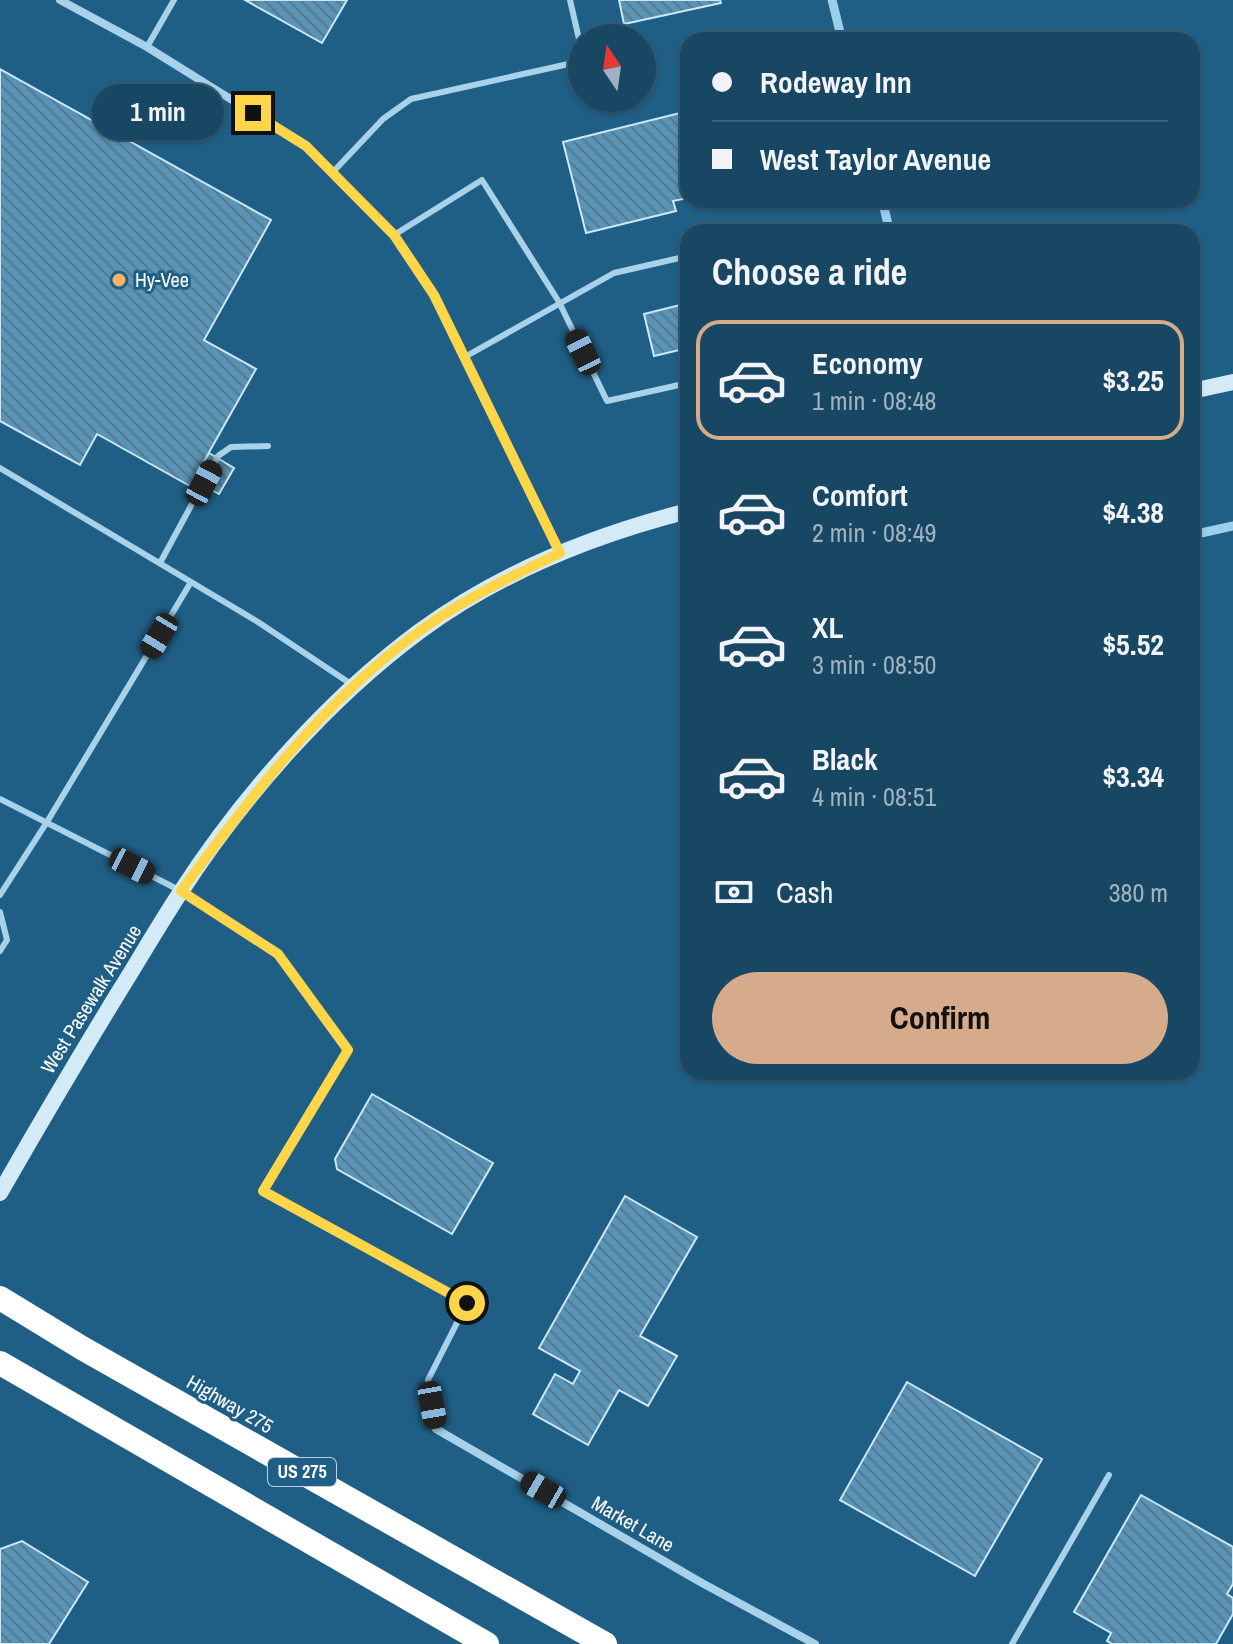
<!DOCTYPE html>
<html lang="en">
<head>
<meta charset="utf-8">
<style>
  :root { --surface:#184764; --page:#214e6a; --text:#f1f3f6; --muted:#9fb2bf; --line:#365f78; --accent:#d6ab8b }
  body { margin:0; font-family:"Archivo Narrow",sans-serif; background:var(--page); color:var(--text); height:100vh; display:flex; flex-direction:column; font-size:30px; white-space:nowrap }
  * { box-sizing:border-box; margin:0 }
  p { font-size:26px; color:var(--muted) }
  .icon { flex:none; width:44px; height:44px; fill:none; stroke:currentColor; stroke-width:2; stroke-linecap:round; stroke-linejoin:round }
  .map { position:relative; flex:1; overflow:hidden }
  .panel { position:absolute; left:680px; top:224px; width:520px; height:856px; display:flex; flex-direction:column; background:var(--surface); border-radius:24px; box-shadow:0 2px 6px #0004,0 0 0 2px var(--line) }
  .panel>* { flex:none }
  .guide { position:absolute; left:680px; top:32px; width:520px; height:176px; border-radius:24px; box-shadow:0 2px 6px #0004,0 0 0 2px var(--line); display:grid; align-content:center; height:176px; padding:0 32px; background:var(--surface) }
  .needle { width:52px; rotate:347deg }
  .controls { position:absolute; left:568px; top:24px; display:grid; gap:16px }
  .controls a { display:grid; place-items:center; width:88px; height:88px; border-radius:50%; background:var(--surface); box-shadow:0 2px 6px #0004,0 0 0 2px var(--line); font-size:40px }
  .end { position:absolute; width:36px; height:36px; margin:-18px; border:10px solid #ffd54a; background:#111; box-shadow:0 0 0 4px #111 }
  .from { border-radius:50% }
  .bubble { position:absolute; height:56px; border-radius:28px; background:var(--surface); box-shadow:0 2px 6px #0004,0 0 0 2px var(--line); font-size:26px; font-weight:700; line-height:56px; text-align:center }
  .car { position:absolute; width:24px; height:48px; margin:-24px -12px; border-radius:10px; box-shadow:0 0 6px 2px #0007; background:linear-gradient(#222 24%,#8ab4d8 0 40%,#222 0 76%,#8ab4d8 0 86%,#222 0) }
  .guide b { display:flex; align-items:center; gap:28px; height:76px; font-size:30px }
  .guide b+b { border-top:2px solid var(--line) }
  .guide i { width:20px; height:20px; background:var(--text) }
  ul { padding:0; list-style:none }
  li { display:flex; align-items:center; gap:24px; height:120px; margin:0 16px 12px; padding:0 16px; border:4px solid transparent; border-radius:24px }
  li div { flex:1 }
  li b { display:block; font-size:30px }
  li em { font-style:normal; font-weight:700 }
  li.current { border-color:var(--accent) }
  li>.icon { width:72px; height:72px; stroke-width:1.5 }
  h2 { padding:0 32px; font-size:36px; line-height:96px }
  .pay { display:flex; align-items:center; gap:20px; height:88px; padding:0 32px; font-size:30px }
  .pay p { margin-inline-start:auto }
  .primary-button { display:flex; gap:16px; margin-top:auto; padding:16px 32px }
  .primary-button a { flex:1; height:92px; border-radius:48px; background:var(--accent); color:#111; font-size:32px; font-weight:700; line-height:92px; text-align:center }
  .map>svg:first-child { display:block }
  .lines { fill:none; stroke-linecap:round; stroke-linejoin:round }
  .stream { stroke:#9ccfeb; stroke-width:9 }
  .building { fill:url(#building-back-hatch); stroke:#cce8f7; stroke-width:2 }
  .lane { stroke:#a8d2ea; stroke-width:6 }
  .street { stroke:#a8d2ea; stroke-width:8 }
  .secondary { stroke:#d3eaf7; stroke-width:16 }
  .highway { stroke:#fff; stroke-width:24 }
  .route { stroke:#ffd54a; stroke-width:10 }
  .poi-dot { fill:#f7b368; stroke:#205f85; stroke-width:3 }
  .labels { text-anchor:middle; stroke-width:6; stroke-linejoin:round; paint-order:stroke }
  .shield { fill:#205f85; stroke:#bccfda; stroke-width:2 }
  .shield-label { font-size:18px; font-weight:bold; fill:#fff }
  .poi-label { font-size:20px; fill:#fff; stroke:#205f85; text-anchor:start }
  .street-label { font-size:20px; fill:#fff; stroke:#205f85 }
</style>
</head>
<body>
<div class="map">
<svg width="1233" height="1644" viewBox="0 0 1233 1644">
  <defs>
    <pattern id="building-back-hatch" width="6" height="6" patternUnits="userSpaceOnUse" patternTransform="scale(2)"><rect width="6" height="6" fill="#5993b5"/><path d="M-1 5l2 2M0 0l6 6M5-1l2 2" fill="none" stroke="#547a90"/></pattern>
  </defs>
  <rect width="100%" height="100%" fill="#205f85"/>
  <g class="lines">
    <!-- stream -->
    <path class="stream" d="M832,0L842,40
      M882,200L890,232
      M1192,535L1233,526"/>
  </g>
  <!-- building -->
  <path class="building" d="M245,0H347L322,43Z
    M619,0H720L721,3L624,24Z
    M0,69L271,220L204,340L256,369L190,486L97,434L80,465L0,421Z
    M688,111V198L673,201L676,211L586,233L563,142Z
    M688,303V348L654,356L644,314Z
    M209,453L234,468L219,494L194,480Z
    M372,1094L493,1163L452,1234L337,1169L335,1159Z
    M625,1196L697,1237L640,1336L677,1356L648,1406L619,1390L588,1445L533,1414L555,1374L573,1384L580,1371L539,1348Z
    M907,1382L1042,1459L975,1576L840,1500Z
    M1141,1495L1233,1547V1584L1227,1594L1233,1598V1614L1216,1644H1112L1107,1641L1111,1633L1074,1612Z
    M22,1541L88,1582L49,1644H0V1549Z"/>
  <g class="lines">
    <!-- lane -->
    <path class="lane" d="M570,0L582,52
      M147,47L174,0
      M333,172L383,119L411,99L582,61
      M394,235L482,180L559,302L607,401L688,383
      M463,358L614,273L688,256
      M0,468L258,622L351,684
      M160,563L218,456L231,447L268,446
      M0,799L181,891L278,954L348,1050L263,1191L467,1303L428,1380L436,1429
      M0,895L47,822L191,582
      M0,912L7,940L0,951
      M1012,1644L1109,1475"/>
    <!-- street -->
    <path class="street" d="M60,0L147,47L306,146L394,235L434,295L560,553
      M436,1429L702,1583L815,1644"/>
    <!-- secondary -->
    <path class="secondary" d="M1192,391L1233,382
      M0,1193C39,1125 79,1057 120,990C140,958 159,925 180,893C242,797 328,699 420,631C499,573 594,535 688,511"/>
    <!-- highway -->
    <path class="highway" d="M0,1298L82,1348L605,1644
      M0,1363L487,1644"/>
  </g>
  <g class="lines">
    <!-- route -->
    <path class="route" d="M253,113L306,146L394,235L434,295L560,553C512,576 464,599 421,630C324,700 252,795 181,891L278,954L348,1050L263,1191L467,1303"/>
  </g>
  <!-- markers -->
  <circle class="poi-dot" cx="119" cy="280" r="8"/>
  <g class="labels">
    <!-- shield labels -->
    <rect class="shield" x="268" y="1458" width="68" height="28" rx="6"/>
    <g class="shield-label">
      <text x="302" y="1478">US 275</text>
    </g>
    <!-- poi labels -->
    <g class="poi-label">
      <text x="135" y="287">Hy-Vee</text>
    </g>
    <!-- street labels -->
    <g class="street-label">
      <text transform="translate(91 999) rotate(-58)" y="7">West Pasewalk Avenue</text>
      <text transform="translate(230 1404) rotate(30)" y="7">Highway 275</text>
      <text transform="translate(633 1524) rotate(30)" y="7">Market Lane</text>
    </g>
  </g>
</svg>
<div class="controls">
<a><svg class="needle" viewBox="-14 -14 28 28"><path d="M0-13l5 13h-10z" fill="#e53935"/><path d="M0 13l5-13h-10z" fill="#9fb2bf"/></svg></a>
</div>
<i class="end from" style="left:467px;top:1303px"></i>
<i class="end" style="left:253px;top:113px"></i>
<div class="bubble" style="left:92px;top:84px;width:132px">1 min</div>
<i class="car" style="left:583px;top:352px;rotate:334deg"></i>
<i class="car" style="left:204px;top:483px;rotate:28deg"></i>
<i class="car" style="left:159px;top:636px;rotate:211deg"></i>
<i class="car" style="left:132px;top:866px;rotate:117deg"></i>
<i class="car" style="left:432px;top:1405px;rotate:170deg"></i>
<i class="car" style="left:543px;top:1490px;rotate:300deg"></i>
<div class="guide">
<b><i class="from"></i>Rodeway Inn</b>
<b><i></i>West Taylor Avenue</b>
</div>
<section class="panel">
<h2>Choose a ride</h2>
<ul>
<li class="current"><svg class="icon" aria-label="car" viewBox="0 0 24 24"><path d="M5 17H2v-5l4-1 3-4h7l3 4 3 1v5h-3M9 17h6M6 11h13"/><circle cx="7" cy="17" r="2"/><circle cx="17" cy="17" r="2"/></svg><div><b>Economy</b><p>1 min · 08:48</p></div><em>$3.25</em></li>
<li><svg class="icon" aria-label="car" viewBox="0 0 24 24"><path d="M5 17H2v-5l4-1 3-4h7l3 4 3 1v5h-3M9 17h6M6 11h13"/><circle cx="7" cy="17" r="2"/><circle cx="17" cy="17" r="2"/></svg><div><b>Comfort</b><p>2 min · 08:49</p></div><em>$4.38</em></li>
<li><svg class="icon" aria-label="car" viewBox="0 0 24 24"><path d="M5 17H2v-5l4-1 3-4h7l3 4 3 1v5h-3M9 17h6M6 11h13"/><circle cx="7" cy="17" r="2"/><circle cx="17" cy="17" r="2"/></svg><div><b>XL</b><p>3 min · 08:50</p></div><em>$5.52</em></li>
<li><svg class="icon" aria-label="car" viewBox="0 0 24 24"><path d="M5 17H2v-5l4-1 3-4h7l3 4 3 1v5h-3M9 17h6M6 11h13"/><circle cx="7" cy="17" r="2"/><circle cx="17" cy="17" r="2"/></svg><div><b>Black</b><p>4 min · 08:51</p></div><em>$3.34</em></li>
</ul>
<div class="pay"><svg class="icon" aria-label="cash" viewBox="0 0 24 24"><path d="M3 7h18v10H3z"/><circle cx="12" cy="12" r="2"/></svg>Cash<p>380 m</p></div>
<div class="primary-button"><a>Confirm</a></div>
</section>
</div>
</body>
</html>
